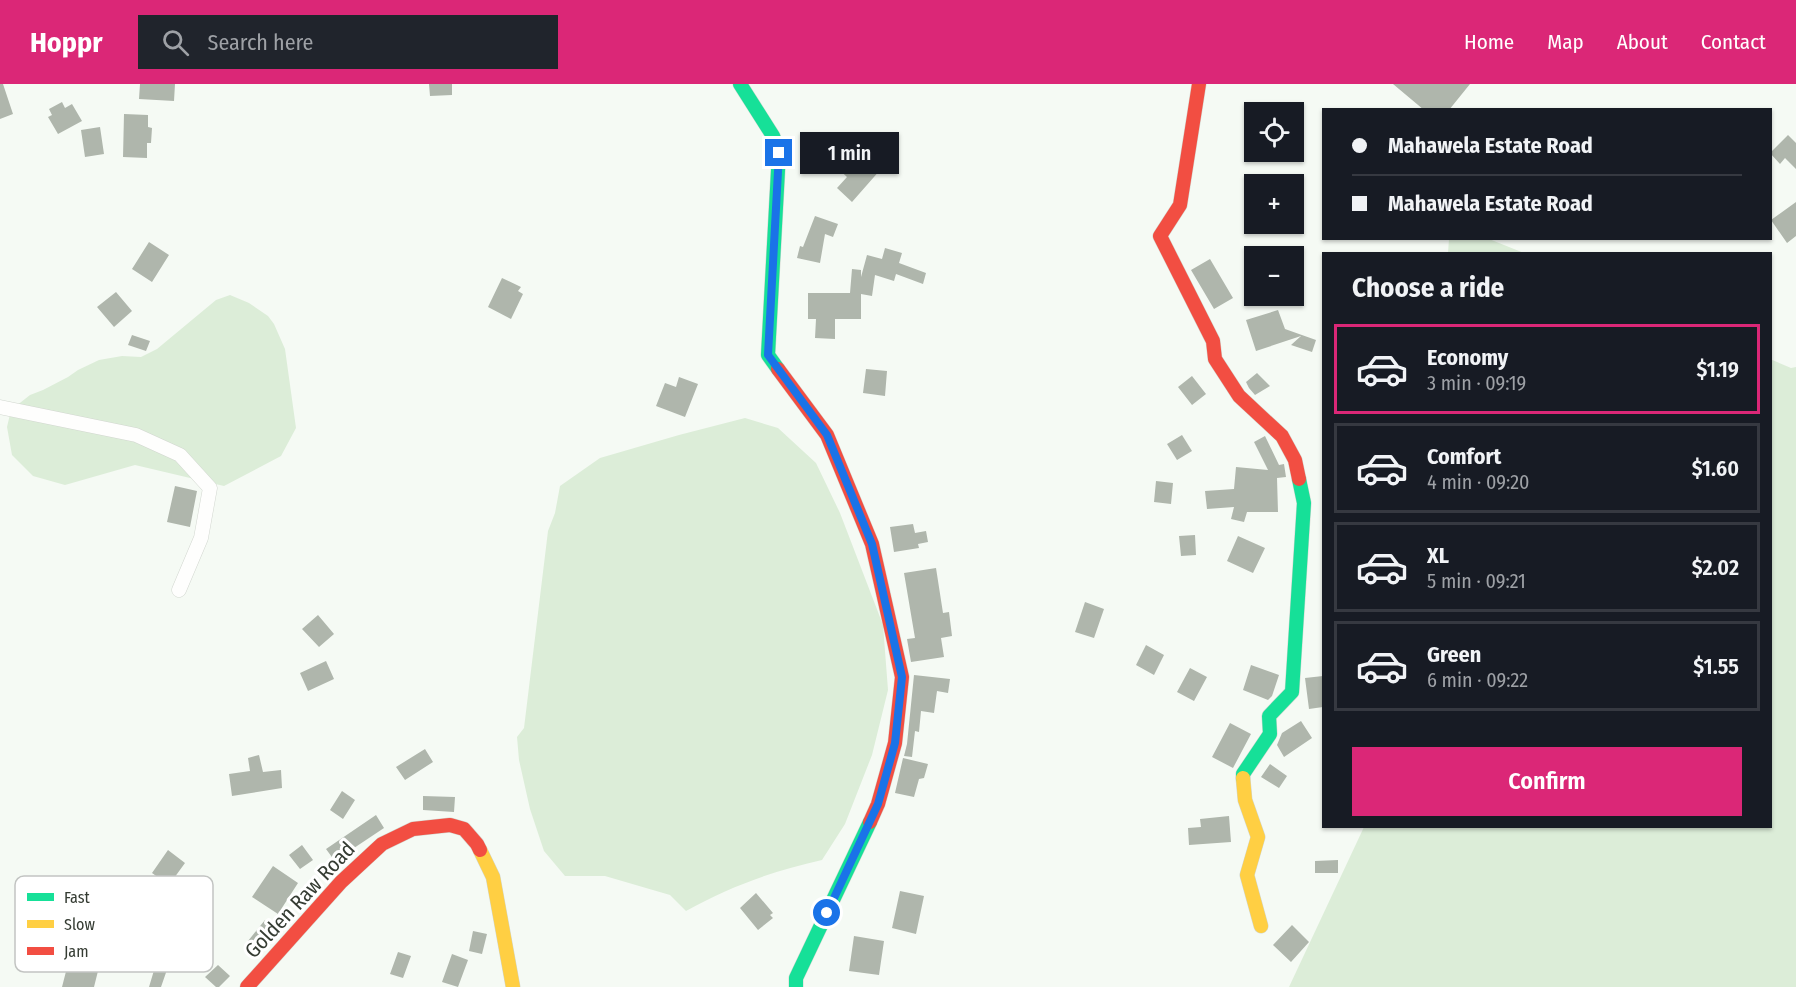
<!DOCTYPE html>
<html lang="en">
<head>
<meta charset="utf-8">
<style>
  :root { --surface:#171b24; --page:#20242c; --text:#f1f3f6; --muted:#9ea1a6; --line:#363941; --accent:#db2777 }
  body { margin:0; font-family:"Fira Sans Condensed",sans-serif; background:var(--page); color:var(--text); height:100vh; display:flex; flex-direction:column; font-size:22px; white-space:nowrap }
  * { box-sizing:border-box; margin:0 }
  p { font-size:20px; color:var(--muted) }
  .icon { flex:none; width:33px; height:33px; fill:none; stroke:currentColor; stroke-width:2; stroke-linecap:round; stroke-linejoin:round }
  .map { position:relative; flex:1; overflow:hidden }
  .panel { position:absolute; left:1322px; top:168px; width:450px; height:576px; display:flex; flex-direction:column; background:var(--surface); border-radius:0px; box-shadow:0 2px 4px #0004 }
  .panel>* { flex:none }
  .hud { position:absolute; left:1322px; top:24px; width:450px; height:132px; border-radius:0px; box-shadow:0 2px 4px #0004; display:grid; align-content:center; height:132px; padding:0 30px; background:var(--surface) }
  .controls { position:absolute; left:1244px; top:18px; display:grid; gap:12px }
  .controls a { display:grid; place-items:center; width:60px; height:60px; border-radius:0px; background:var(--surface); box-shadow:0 2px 4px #0004; font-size:30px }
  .end { position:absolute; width:27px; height:27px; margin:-14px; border:8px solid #1a73e8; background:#fff; box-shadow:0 0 0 3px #fff }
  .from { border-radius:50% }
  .bubble { position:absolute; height:42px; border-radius:0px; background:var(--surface); box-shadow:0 2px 4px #0004; font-size:20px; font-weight:600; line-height:42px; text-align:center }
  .hud b { display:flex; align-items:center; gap:21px; height:57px; font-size:22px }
  .hud b+b { border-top:2px solid var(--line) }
  .hud i { width:15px; height:15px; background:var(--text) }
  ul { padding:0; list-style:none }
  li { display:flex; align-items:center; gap:18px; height:90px; margin:0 12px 9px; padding:0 18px; border:3px solid var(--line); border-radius:0px }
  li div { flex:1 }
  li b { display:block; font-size:22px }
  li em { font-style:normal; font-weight:600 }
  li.active { border-color:var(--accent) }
  li>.icon { width:54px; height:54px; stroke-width:1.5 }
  h2 { padding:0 30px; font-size:27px; line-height:72px }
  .button { display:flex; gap:12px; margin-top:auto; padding:12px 30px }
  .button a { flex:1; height:69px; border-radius:0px; background:var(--accent); color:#fff; font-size:24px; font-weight:600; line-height:69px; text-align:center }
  header { display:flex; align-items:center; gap:36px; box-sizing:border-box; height:84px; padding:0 30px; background:var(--accent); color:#fff }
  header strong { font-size:28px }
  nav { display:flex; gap:33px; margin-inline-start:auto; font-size:21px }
  .search { width:420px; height:54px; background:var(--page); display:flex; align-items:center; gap:15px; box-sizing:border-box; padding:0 21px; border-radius:0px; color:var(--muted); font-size:22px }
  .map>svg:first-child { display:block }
  .green { fill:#dcedd8 }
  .building { fill:#afb6ac }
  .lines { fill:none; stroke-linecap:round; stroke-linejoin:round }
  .street-casing { stroke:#d2d7d0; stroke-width:15 }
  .fast-casing { stroke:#d2d7d0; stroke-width:15 }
  .slow-casing { stroke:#d2d7d0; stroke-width:15 }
  .jam-casing { stroke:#d2d7d0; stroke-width:15 }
  .street { stroke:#fefefd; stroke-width:14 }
  .fast { stroke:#16e098; stroke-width:14 }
  .slow { stroke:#ffcf43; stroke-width:14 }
  .jam { stroke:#f24e42; stroke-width:14 }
  .route { stroke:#1a73e8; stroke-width:8 }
  .labels { text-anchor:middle; stroke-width:6; stroke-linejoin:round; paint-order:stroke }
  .street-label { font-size:21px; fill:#353c33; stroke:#fff }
  .key { fill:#fff; stroke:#c2c4c2; stroke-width:1.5 }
  .key-label { font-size:16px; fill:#353c33 }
</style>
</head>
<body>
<header>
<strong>Hoppr</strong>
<div class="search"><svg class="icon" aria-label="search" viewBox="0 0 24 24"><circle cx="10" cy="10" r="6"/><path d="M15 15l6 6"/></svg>Search here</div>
<nav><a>Home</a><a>Map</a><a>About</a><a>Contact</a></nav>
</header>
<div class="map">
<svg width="1796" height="903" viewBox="0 0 1796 903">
  <rect width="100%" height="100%" fill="#f5faf4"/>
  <!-- green -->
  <path class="green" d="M1449,155H1489L1524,169H1448Z
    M230,211L249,219L268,232L274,240L285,265L296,344L281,372L224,402L135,381L65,401L33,392L12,371L7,343L11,326L30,311L43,306L68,293L78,286L99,276L122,272L141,273L157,265L216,216Z
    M1770,275L1791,284L1796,283V903H1289L1364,743L1770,742Z
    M745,334L778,344L816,379L840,429L883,541L888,606L872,671L845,740L822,776C773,787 731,802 686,827L670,811L646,804L605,792H565L544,767L530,725L519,676L517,653L524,644L548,447L555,429L560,402L600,374L679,351Z"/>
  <!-- building -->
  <path class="building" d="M0,0H3L13,30L0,35Z
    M140,0H175L174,17L139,15Z
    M429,0H452V11L430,12Z
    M1393,0H1470L1449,26H1424Z
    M62,18L65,24L72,20L82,37L58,50L48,33L52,31L49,25Z
    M124,30L148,31V43L152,44L151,59H147V74L123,73Z
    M100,43L104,70L85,73L81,46Z
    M1788,51L1796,59V85L1785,74L1780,80L1770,69Z
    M844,70L857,82L866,72L881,85L852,118L837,104L847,93L834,81Z
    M1796,118V152L1787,159L1771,136Z
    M815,132L838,140L833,153L825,150L820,179L797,174L800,162L803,163Z
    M149,158L169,171L152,198L132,185Z
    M885,164L902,169L899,179L926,189L923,200L896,190L894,197L875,191L872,212L861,210V235H835V255L815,254L816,235H808V209H850L852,185L861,186V193L867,171L882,175Z
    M1210,175L1233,214L1214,225L1191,186Z
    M502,194L521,203L518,207L523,210L511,235L488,223Z
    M116,208L132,227L114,243L97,223Z
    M1278,226L1285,245L1316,256L1312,268L1291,261L1301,252L1256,267L1246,236Z
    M132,251L150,257L146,267L128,261Z
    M866,285L887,287L885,312L863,309Z
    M1257,289L1270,302L1255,311L1249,304L1246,298Z
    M1192,292L1206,310L1192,321L1178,303Z
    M679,293L698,300L685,333L656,322L665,299L676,303Z
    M1182,351L1192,367L1177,376L1167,360Z
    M1265,352L1279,381L1284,380L1286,393L1277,394L1278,428H1247L1244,438L1231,435L1234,423L1207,425L1205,407L1234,405L1236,383L1268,386L1254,358Z
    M1156,397L1173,399L1171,420L1154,418Z
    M175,402L197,407L190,443L167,438Z
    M913,440L915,449L926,447L928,458L918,460L919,464L894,468L890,443Z
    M1195,451L1196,471L1181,472L1179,452Z
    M1238,452L1265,464L1253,489L1227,477Z
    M936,484L943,529L949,528L952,552L941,554L944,573L911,578L907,555L915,554L904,489Z
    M1085,518L1104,525L1094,554L1075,548Z
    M318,531L334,550L319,563L302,545Z
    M1146,561L1164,571L1154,591L1136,581Z
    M326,577L334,595L308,607L300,589Z
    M1251,581L1279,591L1272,612L1268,616L1243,606Z
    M1190,584L1207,593L1194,617L1177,608Z
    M914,591L950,595L948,609L937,607L934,629L921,627L919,648L915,647L912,673L904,672L907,660Z
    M1323,592V623L1309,625L1305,594Z
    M1301,637L1312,654L1284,673L1277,661L1282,649Z
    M1230,639L1251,650L1233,684L1212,673Z
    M425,665L433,678L405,696L396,683Z
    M259,671L263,688L281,686L282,704L232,712L229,690L250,687L248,674Z
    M903,674L928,680L924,694L919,695L914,713L895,709Z
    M1270,680L1287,692L1279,704L1261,693Z
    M342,707L355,716L343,735L330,726Z
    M423,712L455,713L454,728L423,726Z
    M376,731L384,744L348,768L350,771L337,780L326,765Z
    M1229,732L1231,758L1189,761L1188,744L1201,743L1200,735Z
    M302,761L313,776L300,785L289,771Z
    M168,766L185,779L169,801L152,789Z
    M1338,776V789H1315V777Z
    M273,782L298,799L278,830L252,813Z
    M900,807L924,812L916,850L892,844Z
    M756,809L773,829L770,831L773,834L758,846L740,824Z
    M265,836L276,846L259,866L248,857Z
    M1292,841L1309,858L1291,878L1273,861Z
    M473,847L487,850L482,870L469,867Z
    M854,852L884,857L879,891L849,887Z
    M72,864L103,867L94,903H62Z
    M398,868L411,872L403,894L390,890Z
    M452,870L468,876L458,903L442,898Z
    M158,873L170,877L161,903H149Z
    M218,881L230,892L219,903H216L205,893Z"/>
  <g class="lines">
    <!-- street casing -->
    <g class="street-casing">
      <path id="street" d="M0,323L136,351L180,371L210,404L201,454L179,506"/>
    </g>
    <!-- fast casing -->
    <g class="fast-casing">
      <path id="fast" d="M740,0L773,52L779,68L768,271L778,285
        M1243,694V690L1270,650L1269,632L1292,608L1304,419L1299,395
        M796,903V894L870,738"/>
    </g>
    <!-- slow casing -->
    <g class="slow-casing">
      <path id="slow" d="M1243,694L1245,716L1258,753L1247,791L1261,842
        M480,766L493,793L513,903"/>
    </g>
    <!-- jam casing -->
    <g class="jam-casing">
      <path id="jam" d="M1199,0L1180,121L1160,152L1213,257L1215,275L1239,312L1282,352L1295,376L1299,395
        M778,285L827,351L872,460L902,593L895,659L878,720L870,738
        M247,903L341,798L382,760L413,745L450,741L464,745L477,760L480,766"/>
    </g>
    <!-- street -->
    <use href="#street" class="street"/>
    <!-- fast -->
    <use href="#fast" class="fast"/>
    <!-- slow -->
    <use href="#slow" class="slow"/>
    <!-- jam -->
    <use href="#jam" class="jam"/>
  </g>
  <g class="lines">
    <!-- route -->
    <path class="route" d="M779,69L768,271L827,351L872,460L902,593L895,659L878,720L827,829"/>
  </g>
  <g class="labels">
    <!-- street labels -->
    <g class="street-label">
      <text transform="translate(300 816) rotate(-47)" y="7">Golden Raw Road</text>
    </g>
  </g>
  <!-- legend -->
  <rect x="15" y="792" width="198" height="96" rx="9" class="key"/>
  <rect x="27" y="809" width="27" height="8" fill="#16e098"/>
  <rect x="27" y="836" width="27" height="8" fill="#ffcf43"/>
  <rect x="27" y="863" width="27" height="8" fill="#f24e42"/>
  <g class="key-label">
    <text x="64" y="819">Fast</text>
    <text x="64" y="846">Slow</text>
    <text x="64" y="873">Jam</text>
  </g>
</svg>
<div class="controls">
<a><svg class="icon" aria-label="locate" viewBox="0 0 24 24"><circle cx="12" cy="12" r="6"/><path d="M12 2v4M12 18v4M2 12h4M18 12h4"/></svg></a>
<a>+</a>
<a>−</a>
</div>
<i class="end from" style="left:827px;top:829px"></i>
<i class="end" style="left:779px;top:69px"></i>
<div class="bubble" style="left:800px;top:48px;width:99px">1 min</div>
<div class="hud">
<b><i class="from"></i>Mahawela Estate Road</b>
<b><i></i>Mahawela Estate Road</b>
</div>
<section class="panel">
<h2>Choose a ride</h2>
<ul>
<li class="active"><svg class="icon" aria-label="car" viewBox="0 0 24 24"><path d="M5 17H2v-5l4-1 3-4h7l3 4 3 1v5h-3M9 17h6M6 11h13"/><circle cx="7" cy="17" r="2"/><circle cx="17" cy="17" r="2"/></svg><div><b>Economy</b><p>3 min · 09:19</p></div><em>$1.19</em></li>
<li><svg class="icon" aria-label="car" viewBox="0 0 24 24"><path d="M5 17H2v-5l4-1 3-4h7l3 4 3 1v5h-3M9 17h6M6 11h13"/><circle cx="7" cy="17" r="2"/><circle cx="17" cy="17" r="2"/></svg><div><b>Comfort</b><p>4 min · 09:20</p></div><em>$1.60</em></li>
<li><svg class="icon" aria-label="car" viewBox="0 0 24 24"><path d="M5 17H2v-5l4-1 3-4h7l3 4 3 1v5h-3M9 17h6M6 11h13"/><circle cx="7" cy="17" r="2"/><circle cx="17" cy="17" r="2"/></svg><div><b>XL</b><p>5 min · 09:21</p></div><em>$2.02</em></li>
<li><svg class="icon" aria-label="car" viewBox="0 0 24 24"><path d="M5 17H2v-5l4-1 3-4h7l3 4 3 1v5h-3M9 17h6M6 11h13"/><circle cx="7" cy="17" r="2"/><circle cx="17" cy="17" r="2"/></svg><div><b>Green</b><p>6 min · 09:22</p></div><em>$1.55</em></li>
</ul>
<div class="button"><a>Confirm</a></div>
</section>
</div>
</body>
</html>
